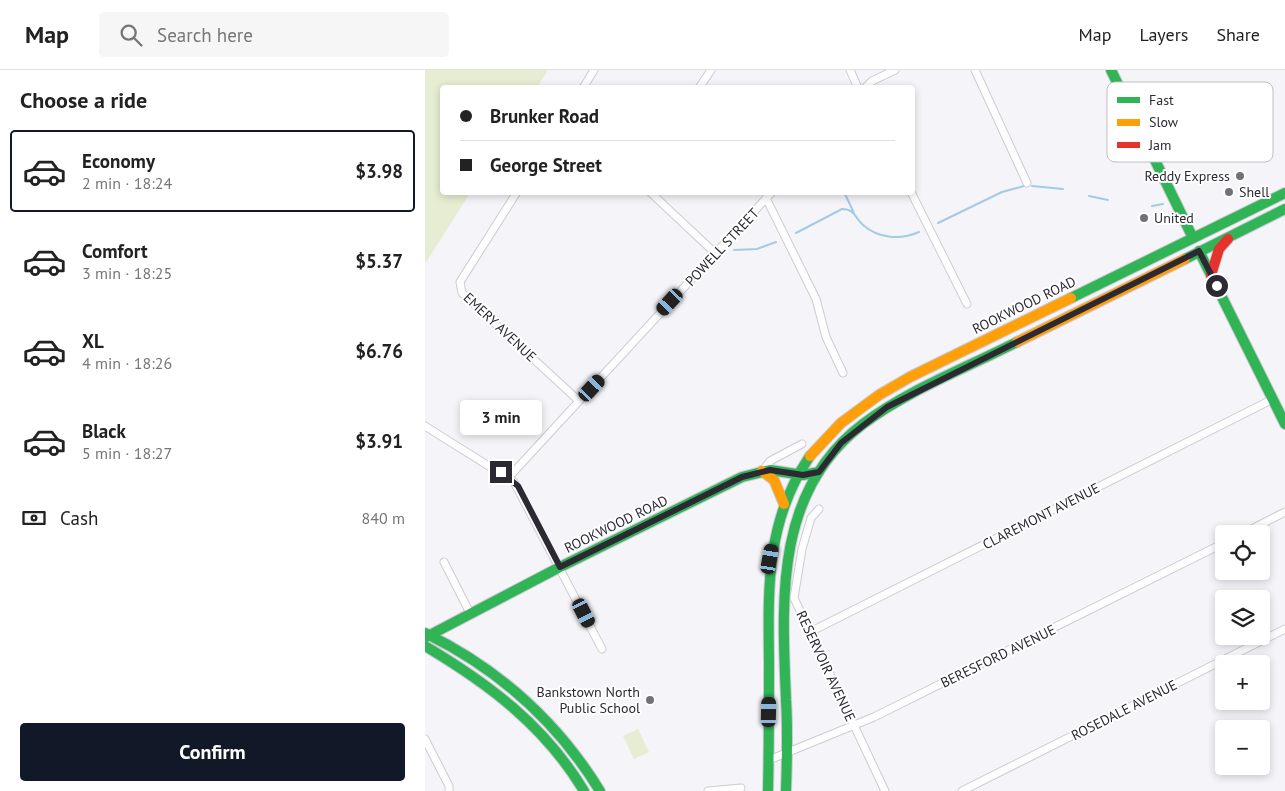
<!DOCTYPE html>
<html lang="en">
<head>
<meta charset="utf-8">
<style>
  :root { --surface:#fff; --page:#f6f6f6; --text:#222; --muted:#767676; --line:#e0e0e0; --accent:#111827 }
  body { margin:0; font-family:"PT Sans",sans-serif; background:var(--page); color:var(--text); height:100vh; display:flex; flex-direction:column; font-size:19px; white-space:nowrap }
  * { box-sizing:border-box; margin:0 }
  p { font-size:16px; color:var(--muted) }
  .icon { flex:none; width:28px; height:28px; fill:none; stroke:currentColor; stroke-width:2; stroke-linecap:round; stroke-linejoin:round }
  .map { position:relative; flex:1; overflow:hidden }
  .sheet { display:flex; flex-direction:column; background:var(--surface); width:425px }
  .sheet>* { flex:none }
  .banner { position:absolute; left:15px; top:15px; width:475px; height:110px; border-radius:5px; box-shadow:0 2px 8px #0003; display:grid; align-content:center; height:110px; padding:0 20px; background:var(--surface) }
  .fabs { position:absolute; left:790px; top:455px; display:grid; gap:10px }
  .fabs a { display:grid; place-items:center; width:55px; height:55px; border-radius:5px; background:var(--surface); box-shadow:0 2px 8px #0003; font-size:25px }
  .end { position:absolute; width:22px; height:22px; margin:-11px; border:6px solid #2c2933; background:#fff; box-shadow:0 0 0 2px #fff }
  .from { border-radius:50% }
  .bubble { position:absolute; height:35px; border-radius:5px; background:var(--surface); box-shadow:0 2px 8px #0003; font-size:16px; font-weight:700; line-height:35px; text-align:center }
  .car { position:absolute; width:15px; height:30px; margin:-15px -8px; border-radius:6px; box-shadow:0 0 4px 1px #0007; background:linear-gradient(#222 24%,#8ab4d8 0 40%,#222 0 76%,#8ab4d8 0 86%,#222 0) }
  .banner b { display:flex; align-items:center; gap:18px; height:48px; font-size:19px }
  .banner b+b { border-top:1px solid var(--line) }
  .banner i { width:12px; height:12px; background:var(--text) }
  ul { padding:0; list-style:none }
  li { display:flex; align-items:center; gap:15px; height:82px; margin:0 10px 8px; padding:0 10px; border:2px solid transparent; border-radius:5px }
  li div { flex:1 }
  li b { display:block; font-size:19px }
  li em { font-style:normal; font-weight:700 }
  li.on { border-color:var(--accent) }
  li>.icon { width:45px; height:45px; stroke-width:1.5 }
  h2 { padding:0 20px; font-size:22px; line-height:60px }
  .pay { display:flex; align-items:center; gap:12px; height:55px; padding:0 20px; font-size:19px }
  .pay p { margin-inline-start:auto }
  .action { display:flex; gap:10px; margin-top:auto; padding:10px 20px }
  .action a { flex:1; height:58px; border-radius:5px; background:var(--accent); color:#fff; font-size:20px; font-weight:700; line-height:58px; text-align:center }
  header { display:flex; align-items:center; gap:30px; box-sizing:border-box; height:70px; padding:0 25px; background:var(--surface); border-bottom:1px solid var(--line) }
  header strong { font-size:24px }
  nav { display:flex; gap:28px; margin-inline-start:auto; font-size:18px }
  .search { width:350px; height:45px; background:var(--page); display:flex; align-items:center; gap:12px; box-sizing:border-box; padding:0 18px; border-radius:5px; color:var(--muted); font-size:19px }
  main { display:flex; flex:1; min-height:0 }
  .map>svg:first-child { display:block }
  .green { fill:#e6edd2 }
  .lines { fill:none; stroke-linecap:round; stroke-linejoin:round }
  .stream { stroke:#a5cbe3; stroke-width:2 }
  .street-casing { stroke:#cdcbd3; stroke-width:9 }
  .fast-casing { stroke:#cdcbd3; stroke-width:12 }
  .slow-casing { stroke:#cdcbd3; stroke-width:12 }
  .jam-casing { stroke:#cdcbd3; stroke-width:12 }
  .street { stroke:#fdfdfe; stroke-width:7 }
  .fast { stroke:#30b455; stroke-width:10 }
  .slow { stroke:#ff9f0a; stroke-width:10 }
  .jam { stroke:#e5322d; stroke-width:10 }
  .route { stroke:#2c2933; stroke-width:6 }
  .poi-dot { fill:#727078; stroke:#fff; stroke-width:2 }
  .labels { text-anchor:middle; stroke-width:4; stroke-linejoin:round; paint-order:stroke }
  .poi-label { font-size:14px; fill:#2c2933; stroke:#fff; text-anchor:end }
  .street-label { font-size:14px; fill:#2c2933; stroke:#fff }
  .key { fill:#fff; stroke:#c0bfc2; stroke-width:1 }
  .key-label { font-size:14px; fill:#2c2933 }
</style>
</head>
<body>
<header>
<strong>Map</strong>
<div class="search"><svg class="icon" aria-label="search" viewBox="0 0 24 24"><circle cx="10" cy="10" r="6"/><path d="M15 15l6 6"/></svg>Search here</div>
<nav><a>Map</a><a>Layers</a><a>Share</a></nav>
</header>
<main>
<section class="sheet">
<h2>Choose a ride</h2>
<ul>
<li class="on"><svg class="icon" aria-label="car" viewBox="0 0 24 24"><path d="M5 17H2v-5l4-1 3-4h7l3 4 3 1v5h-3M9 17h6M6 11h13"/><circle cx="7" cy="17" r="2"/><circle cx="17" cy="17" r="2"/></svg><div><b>Economy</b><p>2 min · 18:24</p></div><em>$3.98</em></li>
<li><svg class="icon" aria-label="car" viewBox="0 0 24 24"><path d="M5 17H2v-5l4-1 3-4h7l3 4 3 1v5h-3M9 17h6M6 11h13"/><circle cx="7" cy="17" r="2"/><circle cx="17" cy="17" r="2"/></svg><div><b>Comfort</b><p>3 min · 18:25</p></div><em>$5.37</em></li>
<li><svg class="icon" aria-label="car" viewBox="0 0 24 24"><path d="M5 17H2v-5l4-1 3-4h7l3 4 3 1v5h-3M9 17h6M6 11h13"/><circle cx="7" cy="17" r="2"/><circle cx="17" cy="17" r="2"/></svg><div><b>XL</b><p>4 min · 18:26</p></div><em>$6.76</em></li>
<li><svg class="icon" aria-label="car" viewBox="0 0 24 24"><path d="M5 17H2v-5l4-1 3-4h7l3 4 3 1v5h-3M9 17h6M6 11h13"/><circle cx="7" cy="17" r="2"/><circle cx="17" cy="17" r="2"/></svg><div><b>Black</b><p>5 min · 18:27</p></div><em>$3.91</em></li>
</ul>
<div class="pay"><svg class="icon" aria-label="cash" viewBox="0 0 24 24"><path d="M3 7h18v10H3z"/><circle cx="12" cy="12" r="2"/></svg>Cash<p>840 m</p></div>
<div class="action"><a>Confirm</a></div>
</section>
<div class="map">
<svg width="860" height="721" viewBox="0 0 860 721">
  <rect width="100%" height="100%" fill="#f4f4f9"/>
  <!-- green -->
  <path class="green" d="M0,0H123L112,17L18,18V122L45,123L0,194Z
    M213,659L224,682L209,689L198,666Z"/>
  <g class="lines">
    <!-- stream -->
    <path class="stream" d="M607,116L638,119
      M419,122L429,143
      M664,126L683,130
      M727,136L738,134
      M513,153L577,122L599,116
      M371,163L417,139C430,139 430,148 438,155C454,169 476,170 494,162
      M309,180L332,179L351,172"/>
    <!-- street casing -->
    <g class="street-casing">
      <path id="street" d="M425,0L433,18
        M550,0L602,113
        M158,18L169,0
        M274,18L286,0
        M440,18L447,11L470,0
        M92,122L35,212L37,223L154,331
        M225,122L290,183
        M486,122L542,234
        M341,128L391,229L401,267L418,303
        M0,356L89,412L177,579
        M337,401L345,391L377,374
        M84,407L347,122
        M394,439L386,448L377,479L369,528L460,721
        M817,464L860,442
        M19,492L45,543
        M385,562L848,329
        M0,669L24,716V721
        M344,690L449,647L799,473
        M283,721L316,718
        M537,721L860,559"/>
    </g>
    <!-- fast casing -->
    <g class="fast-casing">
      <path id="fast" d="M686,0L768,168
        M774,181L860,354
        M760,189L860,139
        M646,228L860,123
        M0,563C74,599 132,651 175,721
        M1,567L135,497L317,407L345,400L378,405L394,402
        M0,576C64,614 120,656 159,721
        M343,721C344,678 344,634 344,591C343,517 341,450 385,386
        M361,721C362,691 363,660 361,630C357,531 349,421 438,354C483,320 541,298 592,272"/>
    </g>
    <!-- slow casing -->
    <g class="slow-casing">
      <path id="slow" d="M592,272L760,189
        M385,386L416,353L454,325L485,307L646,228
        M337,401L349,410L359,434"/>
    </g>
    <!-- jam casing -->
    <g class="jam-casing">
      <path id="jam" d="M786,205L794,179L803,169"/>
    </g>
    <!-- street -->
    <use href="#street" class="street"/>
    <!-- fast -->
    <use href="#fast" class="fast"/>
    <!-- slow -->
    <use href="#slow" class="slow"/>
    <!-- jam -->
    <use href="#jam" class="jam"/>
  </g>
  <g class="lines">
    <!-- route -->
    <path class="route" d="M76,402L93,416L135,497L317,407L345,400L378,405L394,402L416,373L462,337L774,181L792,216"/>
  </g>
  <!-- markers -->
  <g class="poi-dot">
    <circle cx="815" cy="106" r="5"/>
    <circle cx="804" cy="122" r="5"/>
    <circle cx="719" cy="148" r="5"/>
    <circle cx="225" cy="630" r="5"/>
  </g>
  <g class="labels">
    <!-- poi labels -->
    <g class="poi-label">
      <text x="805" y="111">Reddy Express</text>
      <text x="814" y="127" text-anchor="start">Shell</text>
      <text x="729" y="153" text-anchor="start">United</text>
      <text x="215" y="627">Bankstown North<tspan x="215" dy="16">Public School</tspan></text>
    </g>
    <!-- street labels -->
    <g class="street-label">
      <text transform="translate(297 177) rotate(-47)" y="5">POWELL STREET</text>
      <text transform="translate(599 235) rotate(-26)" y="5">ROOKWOOD ROAD</text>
      <text transform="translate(75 257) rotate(43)" y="5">EMERY AVENUE</text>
      <text transform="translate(616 446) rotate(-27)" y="5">CLAREMONT AVENUE</text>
      <text transform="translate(191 454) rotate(-26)" y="5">ROOKWOOD ROAD</text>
      <text transform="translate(573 586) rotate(-26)" y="5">BERESFORD AVENUE</text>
      <text transform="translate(401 596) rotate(65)" y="5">RESERVOIR AVENUE</text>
      <text transform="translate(699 640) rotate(-27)" y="5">ROSEDALE AVENUE</text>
    </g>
  </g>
  <!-- legend -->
  <rect x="682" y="12" width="166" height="80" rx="8" class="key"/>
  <rect x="692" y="27" width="23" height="6" fill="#30b455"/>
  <rect x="692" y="49" width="23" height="7" fill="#ff9f0a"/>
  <rect x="692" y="72" width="23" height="6" fill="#e5322d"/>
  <g class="key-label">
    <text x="724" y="35">Fast</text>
    <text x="724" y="57">Slow</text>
    <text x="724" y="80">Jam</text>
  </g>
</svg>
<div class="fabs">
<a><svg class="icon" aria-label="locate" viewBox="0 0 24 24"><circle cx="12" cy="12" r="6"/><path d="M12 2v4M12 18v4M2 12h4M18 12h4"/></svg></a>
<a><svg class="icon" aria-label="layers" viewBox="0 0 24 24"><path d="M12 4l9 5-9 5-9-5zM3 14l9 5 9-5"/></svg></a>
<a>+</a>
<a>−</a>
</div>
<i class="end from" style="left:792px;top:216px"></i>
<i class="end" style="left:76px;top:402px"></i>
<div class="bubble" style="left:35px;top:330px;width:82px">3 min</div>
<i class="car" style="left:245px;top:232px;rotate:223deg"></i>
<i class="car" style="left:167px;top:318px;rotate:43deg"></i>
<i class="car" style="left:345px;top:489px;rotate:10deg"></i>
<i class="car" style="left:159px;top:543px;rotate:153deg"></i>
<i class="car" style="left:344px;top:642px;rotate:1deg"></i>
<div class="banner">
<b><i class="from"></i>Brunker Road</b>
<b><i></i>George Street</b>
</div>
</div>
</main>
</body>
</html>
